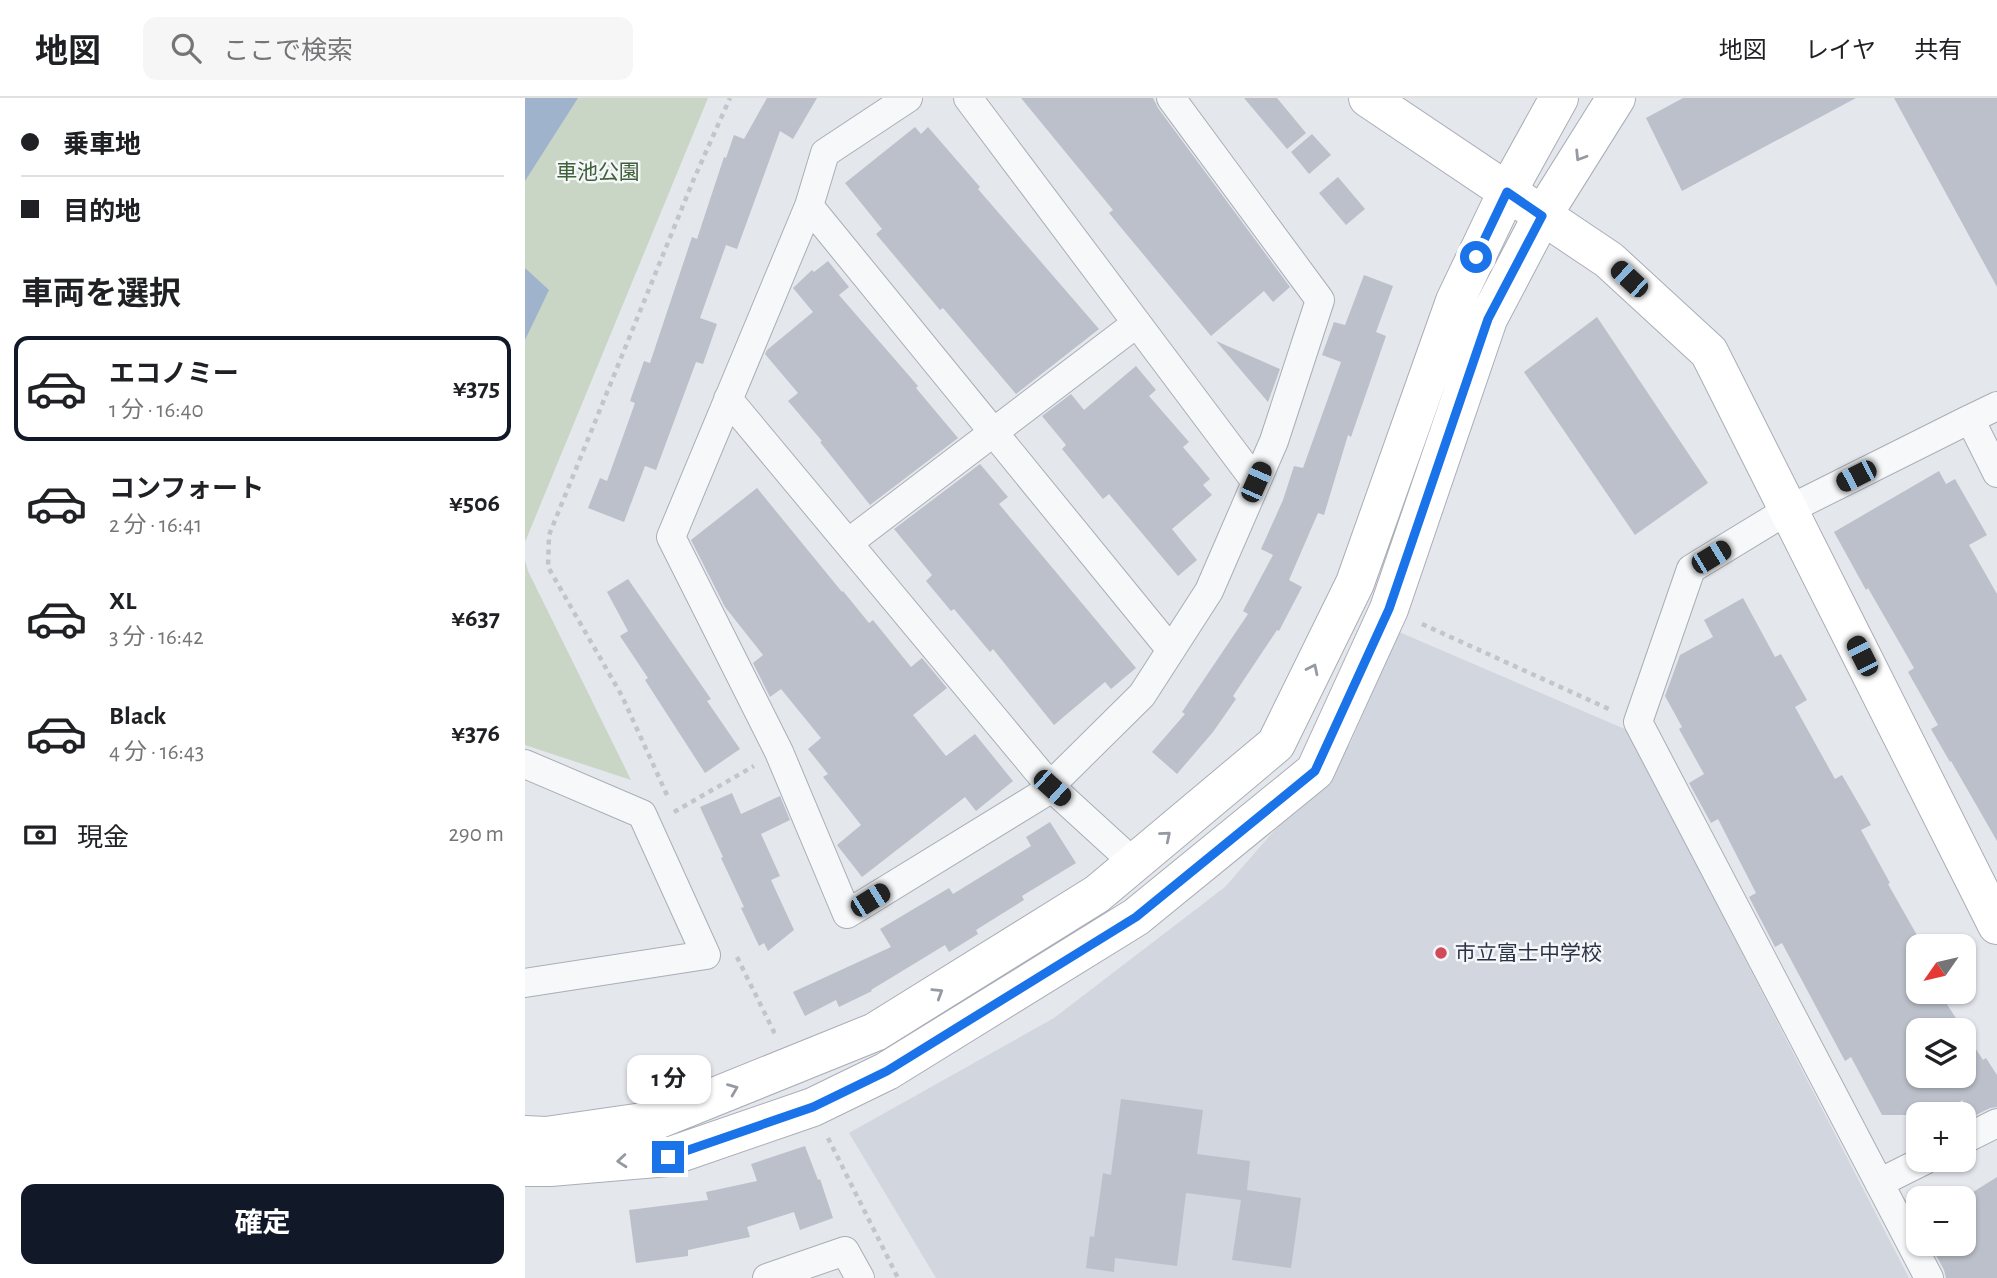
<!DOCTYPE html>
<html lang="ja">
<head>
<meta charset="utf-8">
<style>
  :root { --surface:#fff; --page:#f6f6f6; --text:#202124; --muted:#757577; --line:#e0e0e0; --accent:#111827 }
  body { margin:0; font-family:"Alegreya Sans","Noto Sans JP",sans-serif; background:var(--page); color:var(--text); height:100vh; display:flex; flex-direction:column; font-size:26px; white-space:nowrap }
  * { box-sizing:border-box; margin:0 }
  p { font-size:23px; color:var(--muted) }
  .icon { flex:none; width:38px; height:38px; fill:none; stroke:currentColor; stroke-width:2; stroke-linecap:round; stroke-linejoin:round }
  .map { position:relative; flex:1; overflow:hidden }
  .drawer { display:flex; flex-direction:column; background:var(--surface); width:525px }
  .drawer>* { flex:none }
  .guide { display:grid; align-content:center; height:154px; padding:0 21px; background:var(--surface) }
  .needle { width:46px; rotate:236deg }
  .fabs { position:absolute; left:1381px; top:836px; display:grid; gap:14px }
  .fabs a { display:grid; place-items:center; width:70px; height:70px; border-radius:14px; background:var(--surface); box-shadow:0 2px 5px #0004; font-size:35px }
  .end { position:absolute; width:32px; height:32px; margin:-16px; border:9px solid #1a73e8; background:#fff; box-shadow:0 0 0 4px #fff }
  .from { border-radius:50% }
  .bubble { position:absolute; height:49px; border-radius:14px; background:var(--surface); box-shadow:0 2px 5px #0004; font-size:23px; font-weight:700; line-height:49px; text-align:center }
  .car { position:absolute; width:21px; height:42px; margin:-21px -10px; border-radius:9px; box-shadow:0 0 5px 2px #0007; background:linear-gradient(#222 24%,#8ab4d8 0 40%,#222 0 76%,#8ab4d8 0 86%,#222 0) }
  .guide b { display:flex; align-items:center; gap:24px; height:66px; font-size:26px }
  .guide b+b { border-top:2px solid var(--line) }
  .guide i { width:18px; height:18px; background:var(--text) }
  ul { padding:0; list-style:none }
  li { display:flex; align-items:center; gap:21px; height:105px; margin:0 14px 10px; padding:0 7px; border:4px solid transparent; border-radius:14px }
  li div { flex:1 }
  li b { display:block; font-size:26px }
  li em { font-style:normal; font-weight:700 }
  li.current { border-color:var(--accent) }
  li>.icon { width:63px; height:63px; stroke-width:1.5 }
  h2 { padding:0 21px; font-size:32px; line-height:84px }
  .pay { display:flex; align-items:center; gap:18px; height:77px; padding:0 21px; font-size:26px }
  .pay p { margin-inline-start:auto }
  .primary-button { display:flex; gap:14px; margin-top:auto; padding:14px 21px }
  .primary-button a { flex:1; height:80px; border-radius:14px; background:var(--accent); color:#fff; font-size:28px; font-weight:700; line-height:80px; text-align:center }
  header { display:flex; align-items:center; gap:42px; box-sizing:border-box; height:98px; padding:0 35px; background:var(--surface); border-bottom:2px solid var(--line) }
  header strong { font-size:33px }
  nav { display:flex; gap:38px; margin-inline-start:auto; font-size:24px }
  .search { width:490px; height:63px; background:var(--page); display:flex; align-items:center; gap:18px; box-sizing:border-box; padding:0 24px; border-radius:14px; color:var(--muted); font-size:26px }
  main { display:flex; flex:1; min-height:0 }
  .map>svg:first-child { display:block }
  .built { fill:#d2d6de }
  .green { fill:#c9d6c5 }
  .water { fill:#9fb4cc }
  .building { fill:#bbc0ca; fill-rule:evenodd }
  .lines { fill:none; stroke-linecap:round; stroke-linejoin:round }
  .street-casing { stroke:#a9aeb7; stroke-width:30 }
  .secondary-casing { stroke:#a9aeb7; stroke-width:40 }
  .path { stroke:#c2c5cb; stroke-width:4.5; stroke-dasharray:5 5; stroke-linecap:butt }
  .street { stroke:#f7f8fa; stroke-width:28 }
  .secondary { stroke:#fff; stroke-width:38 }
  .oneway { stroke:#959aa2 }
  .route { stroke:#1a73e8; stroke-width:9 }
  .poi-dot { fill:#d1495b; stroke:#f4f6f9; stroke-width:2.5 }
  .labels { text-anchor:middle; stroke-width:5; stroke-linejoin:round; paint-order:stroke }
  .park-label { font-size:21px; fill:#3f6138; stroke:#f4f6f9 }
  .poi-label { font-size:21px; fill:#2b3445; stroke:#f4f6f9; text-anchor:start }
</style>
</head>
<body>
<header>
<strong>地図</strong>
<div class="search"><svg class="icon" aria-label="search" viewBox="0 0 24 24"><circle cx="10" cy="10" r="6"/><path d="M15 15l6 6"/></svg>ここで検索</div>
<nav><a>地図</a><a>レイヤ</a><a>共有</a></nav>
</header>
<main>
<section class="drawer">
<div class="guide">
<b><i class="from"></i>乗車地</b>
<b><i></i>目的地</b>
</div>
<h2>車両を選択</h2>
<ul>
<li class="current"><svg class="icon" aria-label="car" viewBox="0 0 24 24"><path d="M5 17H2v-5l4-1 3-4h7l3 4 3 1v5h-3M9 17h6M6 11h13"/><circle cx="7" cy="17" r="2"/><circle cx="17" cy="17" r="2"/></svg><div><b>エコノミー</b><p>1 分 · 16:40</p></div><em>¥375</em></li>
<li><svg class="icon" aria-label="car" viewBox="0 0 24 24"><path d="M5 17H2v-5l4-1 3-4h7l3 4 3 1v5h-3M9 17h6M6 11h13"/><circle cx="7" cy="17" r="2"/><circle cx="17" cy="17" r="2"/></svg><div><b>コンフォート</b><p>2 分 · 16:41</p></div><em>¥506</em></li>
<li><svg class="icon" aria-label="car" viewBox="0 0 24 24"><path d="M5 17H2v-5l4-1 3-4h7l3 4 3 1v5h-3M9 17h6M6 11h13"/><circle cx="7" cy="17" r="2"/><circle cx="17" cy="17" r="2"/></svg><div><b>XL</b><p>3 分 · 16:42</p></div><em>¥637</em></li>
<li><svg class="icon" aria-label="car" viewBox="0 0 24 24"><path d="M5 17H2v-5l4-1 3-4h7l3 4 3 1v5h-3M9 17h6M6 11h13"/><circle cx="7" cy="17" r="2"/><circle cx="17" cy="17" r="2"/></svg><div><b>Black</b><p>4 分 · 16:43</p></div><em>¥376</em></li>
</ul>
<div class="pay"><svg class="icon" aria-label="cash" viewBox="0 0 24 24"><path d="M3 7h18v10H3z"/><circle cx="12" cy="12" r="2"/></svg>現金<p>290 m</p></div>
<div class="primary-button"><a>確定</a></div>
</section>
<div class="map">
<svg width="1472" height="1180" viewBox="0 0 1472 1180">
  <rect width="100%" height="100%" fill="#e4e7ec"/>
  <!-- built -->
  <path class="built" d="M874,534L1102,632L1384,1180H411L324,1035L529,920L700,789L825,646Z"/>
  <!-- green -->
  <path class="green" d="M0,0H183L0,444Z
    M0,462L3,473L106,682L0,647Z"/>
  <!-- water -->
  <path class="water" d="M0,0H53L0,83Z
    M0,170L24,192L0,242Z"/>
  <!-- building -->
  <path class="building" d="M242,0H292L268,41L255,33L212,151L201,147L175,220L192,226L178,266L171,264L131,372L120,368L99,424L63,410L75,380L82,383L110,305L105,303L119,263L125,265L167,139L172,141L199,59L201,60L209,37L219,41Z
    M496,0H628L633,10L765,189L748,204L739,193L686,238L584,115L588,112Z
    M719,0H752L781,35L762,51Z
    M1158,0H1331L1157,93L1121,20Z
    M1369,0H1472V189Z
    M390,29L396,36L403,29L455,89L453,91L574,231L491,296L418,210L415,212L351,136L357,131L320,85Z
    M787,36L806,57L784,76L766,54Z
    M813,79L840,111L821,127L794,95Z
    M303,163L324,189L314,197L393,288L391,290L433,340L345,407L295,344L297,343L263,303L273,295L240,256L242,252L288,214L268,190L287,172L289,174Z
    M839,177L868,188L851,234L861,238L826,339L823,337L799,417L793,415L764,482L777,489L754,533L752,532L708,598L711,601L688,634L652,676L627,654L660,616L657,614L723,516L718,513L748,457L736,451L758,402L769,368L778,370L816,264L797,257L809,224L820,227Z
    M1072,219L1183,385L1110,437L999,274Z
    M691,243L755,271L743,304Z
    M611,268L631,292L624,298L664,344L658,349L685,381L678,387L687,397L647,431L672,462L653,478L584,396L578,401L537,351L541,347L517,318L546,296L559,312Z
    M455,366L483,399L474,406L611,570L586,591L580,584L529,627L468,551L465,554L429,511L426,513L401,483L407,477L369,431Z
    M1414,373L1421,386L1430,381L1462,437L1444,447L1472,496V743L1426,663L1425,664L1406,631L1413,627L1383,574L1389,570L1343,490L1341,492L1309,434Z
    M232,390L317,494L318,493L344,525L348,522L386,569L397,560L422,590L388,617L421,658L450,636L488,683L451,713L440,699L337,779L312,747L336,727L298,679L303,676L283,651L296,640L256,591L245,599L228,565L238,557L200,509L166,442Z
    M103,481L186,601L182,603L215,651L180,675L120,582L123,580L95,538L103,533L82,494Z
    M1218,500L1250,559L1256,556L1282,602L1270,609L1310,681L1317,677L1346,727L1336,732L1365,785L1363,786L1393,839V894H1414L1458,962L1461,960L1472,977V1009L1465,1010L1445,1020L1438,1010V1002L1412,1017H1357L1326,959L1320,963L1257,845L1250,849L1224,799L1231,795L1193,721L1186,725L1164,685L1179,676L1154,631L1157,629L1140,598L1155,557L1188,539L1179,522ZM1393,933H1438V978H1393Z
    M207,695L216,716L255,698L265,722L236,736L255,778L246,782L269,832L243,853L239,845L234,848L216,810L219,809L196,760L198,759L175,709Z
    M525,724L551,765L497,798L499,802L451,832L453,836L424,854L420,847L346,892L347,893L314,909L311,902L280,918L268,894L366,849L355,831L424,790L428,796L506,748L501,739Z
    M596,1001L678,1012L672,1056L725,1063L722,1092L776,1100L766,1170L707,1162L716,1102L661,1095L652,1168L590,1160L589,1174L561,1170L565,1138L569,1139L578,1075L586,1077Z
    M280,1048L293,1082L295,1081L308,1120L275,1132L269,1114L222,1129L225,1139L163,1152V1158L111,1165L104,1112L183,1102L181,1094L232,1083L226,1066Z
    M1472,1079V1180H1421L1419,1172L1405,1146H1438V1101H1437Z"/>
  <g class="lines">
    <!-- street casing -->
    <g class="street-casing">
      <path id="street" d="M383,0L300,55L284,108L146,439L254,654L322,816L527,690L528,685L617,597L684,493L749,343L795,202L646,0
        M443,0L731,384
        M284,108L646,552
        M203,301L527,690L609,765
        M1445,321L1472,308
        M323,445L612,225
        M0,666L117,716L181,857L0,885
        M1438,1042L1472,1025
        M1354,1085L1400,1062
        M242,1180L320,1153L335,1180
        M1404,1180L1113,624L1166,471L1263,412L1445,321L1472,375"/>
    </g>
    <!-- secondary casing -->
    <g class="secondary-casing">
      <path id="secondary" d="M843,0L1084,162L1184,254L1472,827
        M0,1037L21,1038L132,1022L350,934L572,796L751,646L830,485L930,203L982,94L1034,0
        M0,1069H25L143,1059L288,1009L362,973L611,819L790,673L864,511L963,221L1017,118L1091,0"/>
    </g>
    <!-- path -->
    <path class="path" d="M897,526L1086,612
      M142,697L97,598L23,469L24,437L168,83L205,0
      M149,714L229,668
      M212,859L250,936
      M303,1040L373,1180"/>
    <!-- street -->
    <use href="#street" class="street"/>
    <!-- secondary -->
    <use href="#secondary" class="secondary"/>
  </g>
  <!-- one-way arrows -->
  <defs><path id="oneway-chevron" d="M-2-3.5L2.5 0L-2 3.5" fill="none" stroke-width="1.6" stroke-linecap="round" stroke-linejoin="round" transform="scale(1.75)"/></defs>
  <g class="oneway">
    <use href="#oneway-chevron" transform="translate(1055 58) rotate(122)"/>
    <use href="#oneway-chevron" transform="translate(788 571) rotate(-64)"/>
    <use href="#oneway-chevron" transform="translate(641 738) rotate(-40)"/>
    <use href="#oneway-chevron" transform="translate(413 895) rotate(-32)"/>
    <use href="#oneway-chevron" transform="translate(208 991) rotate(-22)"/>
    <use href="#oneway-chevron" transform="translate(97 1063) rotate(175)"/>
  </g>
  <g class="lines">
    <!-- route -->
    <path class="route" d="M143,1059L288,1009L362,973L611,819L790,673L864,511L963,221L1017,118L982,94L951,159"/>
  </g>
  <!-- markers -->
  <circle class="poi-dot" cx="916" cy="855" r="7"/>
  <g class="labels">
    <!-- park labels -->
    <g class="park-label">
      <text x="73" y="81">車池公園</text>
    </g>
    <!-- poi labels -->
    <g class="poi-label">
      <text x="930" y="862">市立富士中学校</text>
    </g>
  </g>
</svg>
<div class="fabs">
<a><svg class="needle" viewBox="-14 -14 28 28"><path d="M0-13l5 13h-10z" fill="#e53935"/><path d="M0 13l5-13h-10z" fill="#757577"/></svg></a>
<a><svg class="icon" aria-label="layers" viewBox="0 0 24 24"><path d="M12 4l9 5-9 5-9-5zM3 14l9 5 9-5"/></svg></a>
<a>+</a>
<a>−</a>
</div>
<i class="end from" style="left:951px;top:159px"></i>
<i class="end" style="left:143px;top:1059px"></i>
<div class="bubble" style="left:102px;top:957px;width:84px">1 分</div>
<i class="car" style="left:1104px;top:181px;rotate:313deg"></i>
<i class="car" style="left:1331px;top:378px;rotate:243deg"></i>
<i class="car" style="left:731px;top:384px;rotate:24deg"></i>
<i class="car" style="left:1186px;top:459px;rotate:59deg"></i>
<i class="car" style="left:1337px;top:558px;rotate:333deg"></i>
<i class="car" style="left:527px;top:690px;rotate:132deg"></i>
<i class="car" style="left:345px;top:802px;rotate:58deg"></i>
</div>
</main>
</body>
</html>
